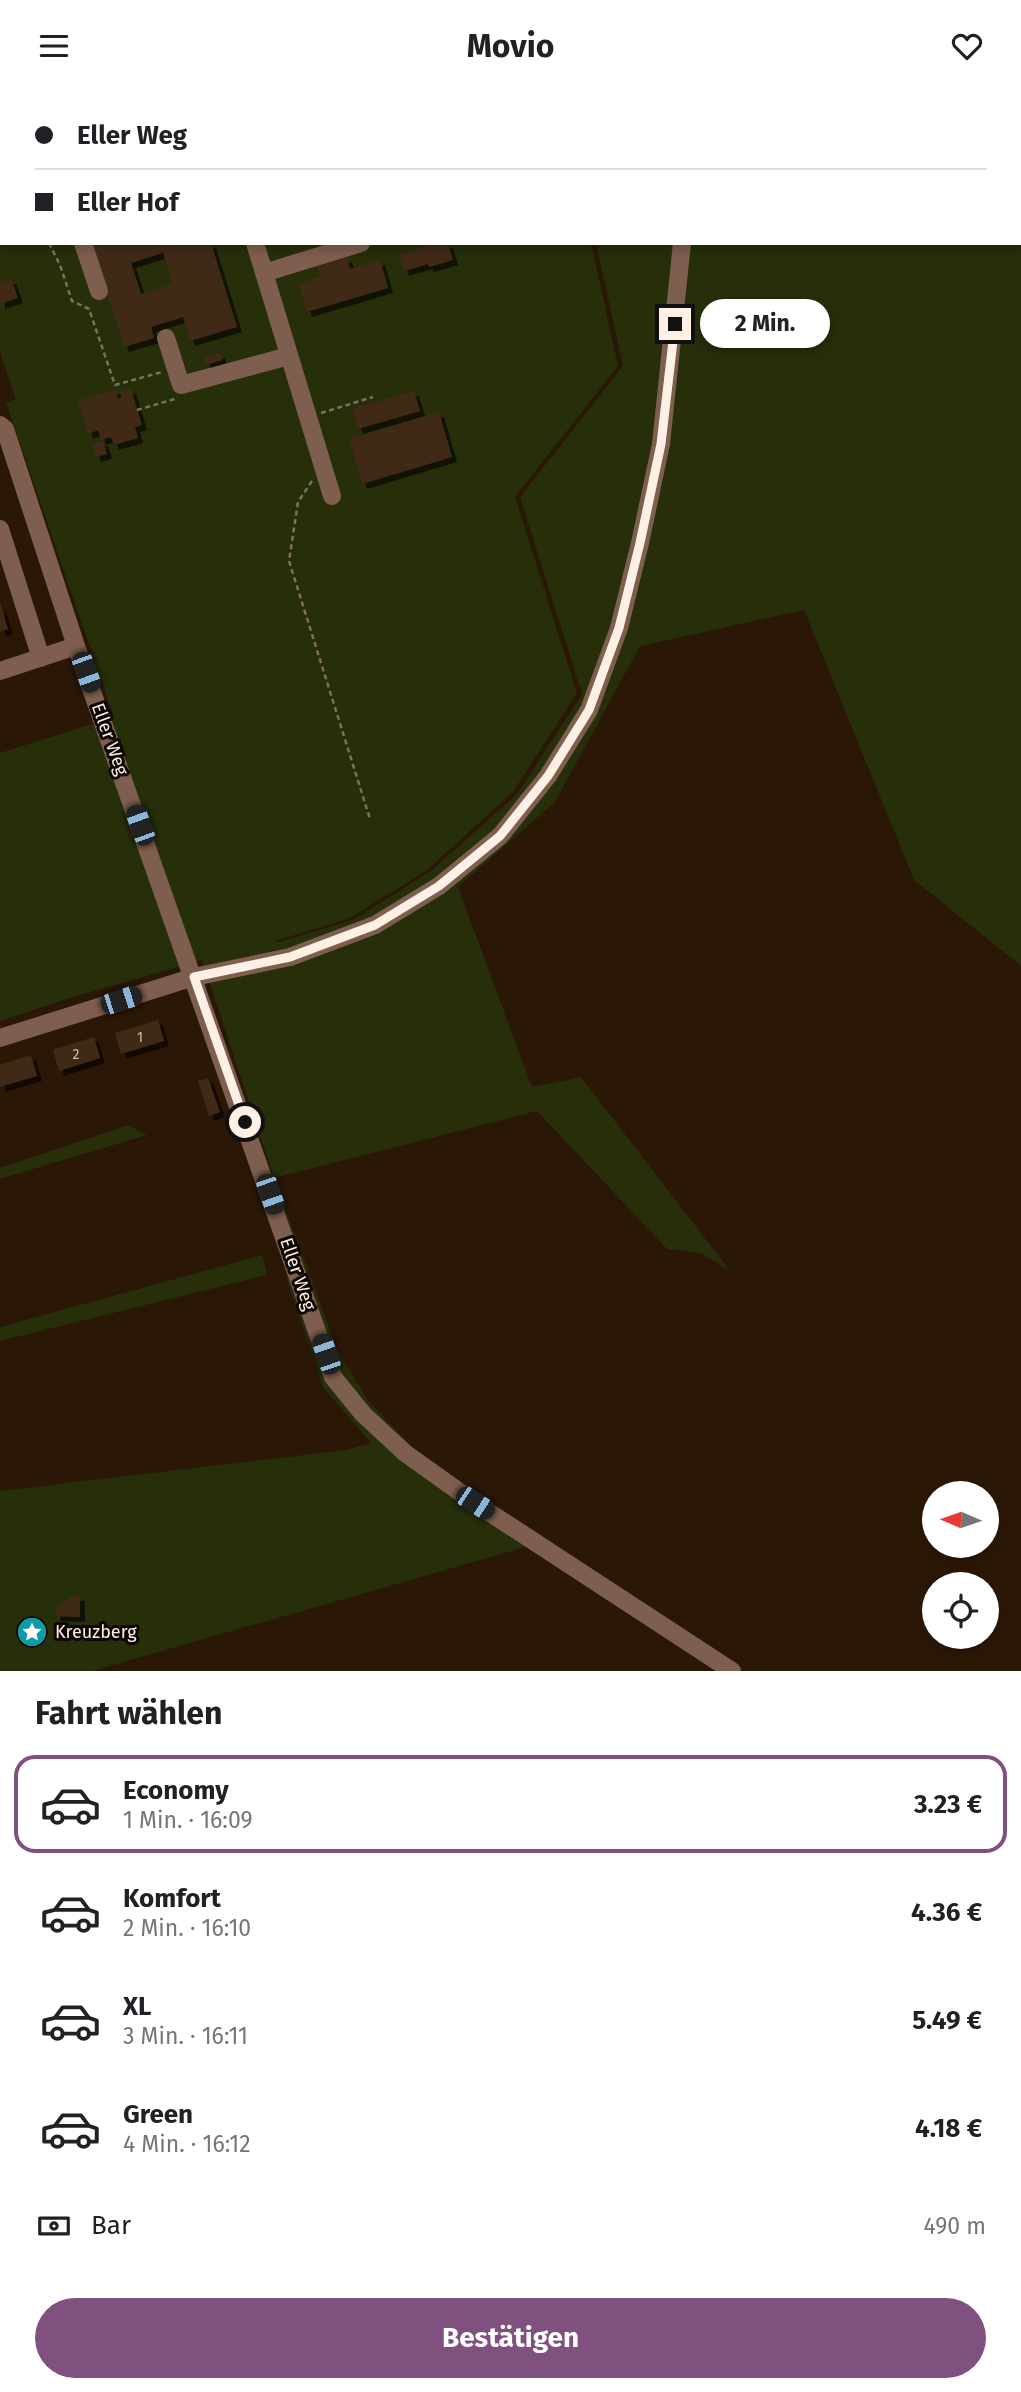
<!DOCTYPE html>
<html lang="de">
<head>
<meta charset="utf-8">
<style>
  :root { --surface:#fff; --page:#f2f2f2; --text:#202124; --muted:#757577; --line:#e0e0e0; --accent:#80507f }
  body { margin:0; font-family:"Fira Sans",sans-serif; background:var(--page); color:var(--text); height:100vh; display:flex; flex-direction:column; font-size:26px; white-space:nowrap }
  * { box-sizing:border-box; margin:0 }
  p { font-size:23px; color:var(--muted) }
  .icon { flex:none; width:38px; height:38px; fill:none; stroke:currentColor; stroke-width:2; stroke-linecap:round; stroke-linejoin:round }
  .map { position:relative; height:1580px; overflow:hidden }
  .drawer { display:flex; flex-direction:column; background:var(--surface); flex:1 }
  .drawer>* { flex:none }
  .hud { position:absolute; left:0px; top:0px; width:1022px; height:154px; box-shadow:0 4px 10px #0003; display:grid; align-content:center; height:154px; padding:0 35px; background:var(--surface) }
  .needle { width:46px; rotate:272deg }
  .tools { position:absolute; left:922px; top:1390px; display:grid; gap:14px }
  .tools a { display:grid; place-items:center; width:77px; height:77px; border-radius:50%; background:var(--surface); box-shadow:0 4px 10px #0003; font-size:35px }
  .end { position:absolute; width:32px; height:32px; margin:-16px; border:9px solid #fff0e5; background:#111; box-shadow:0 0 0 4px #111 }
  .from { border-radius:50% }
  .bubble { position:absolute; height:49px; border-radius:24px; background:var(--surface); box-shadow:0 4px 10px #0003; font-size:23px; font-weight:700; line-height:49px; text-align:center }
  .car { position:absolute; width:21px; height:42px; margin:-21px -10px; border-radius:9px; box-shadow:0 0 5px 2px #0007; background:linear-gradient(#222 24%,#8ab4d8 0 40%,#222 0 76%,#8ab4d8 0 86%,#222 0) }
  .hud b { display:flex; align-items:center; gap:24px; height:66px; font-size:26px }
  .hud b+b { border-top:2px solid var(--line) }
  .hud i { width:18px; height:18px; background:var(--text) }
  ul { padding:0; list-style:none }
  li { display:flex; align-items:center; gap:21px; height:98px; margin:0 14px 10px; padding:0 21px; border:4px solid transparent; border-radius:21px }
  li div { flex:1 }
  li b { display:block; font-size:26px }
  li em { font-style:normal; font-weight:700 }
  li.active { border-color:var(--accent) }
  li>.icon { width:63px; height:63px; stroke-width:1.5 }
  h2 { padding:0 35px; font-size:32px; line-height:84px }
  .pay { display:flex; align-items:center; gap:18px; height:77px; padding:0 35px; font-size:26px }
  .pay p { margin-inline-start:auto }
  .cta { display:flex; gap:14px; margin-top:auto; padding:14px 35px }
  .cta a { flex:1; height:80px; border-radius:42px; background:var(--accent); color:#fff; font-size:28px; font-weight:700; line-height:80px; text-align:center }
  header { display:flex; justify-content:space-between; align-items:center; height:91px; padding:0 35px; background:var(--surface); font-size:32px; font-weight:700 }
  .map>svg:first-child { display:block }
  .green { fill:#262e0a }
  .building { fill:#402a19; fill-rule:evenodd; filter:url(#shadow) }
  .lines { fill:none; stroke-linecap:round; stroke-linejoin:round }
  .path { stroke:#806e60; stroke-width:2.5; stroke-dasharray:5 3.5; stroke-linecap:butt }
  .minor { stroke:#7e5e4e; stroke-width:18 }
  .route { stroke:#fff0e5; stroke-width:9 }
  .labels { text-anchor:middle; stroke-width:6; stroke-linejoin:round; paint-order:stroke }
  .number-label { font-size:14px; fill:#cfbeb2 }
  .street-label { font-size:18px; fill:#fff0e5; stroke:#0d0502 }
  .poi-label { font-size:18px; fill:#fff0e5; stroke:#0d0502; text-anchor:start }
</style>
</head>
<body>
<header><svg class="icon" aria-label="menu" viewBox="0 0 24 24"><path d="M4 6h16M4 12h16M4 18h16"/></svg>Movio<svg class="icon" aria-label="heart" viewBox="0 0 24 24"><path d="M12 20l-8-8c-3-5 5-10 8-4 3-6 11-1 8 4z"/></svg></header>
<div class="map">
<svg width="1021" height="1580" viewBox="0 0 1021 1580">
  <defs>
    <filter id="shadow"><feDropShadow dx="5" dy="5" stdDeviation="0" flood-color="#0009"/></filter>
  </defs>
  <rect width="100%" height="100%" fill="#2b1706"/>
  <!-- green -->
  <path class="green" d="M561,0H1021V875L914,789L804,519L640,555L555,711L458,796L532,996L581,986L731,1181L701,1162L667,1158L537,1020L274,1087L337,1258L368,1310L415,1359L543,1451L92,1580H0V1400L346,1359L371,1352L323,1296L288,1192L274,1087L202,869L63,909L0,930V662L114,626L6,312L16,308L0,261V141H2V152H591L618,275L515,406L577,602L513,701L426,780L348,828L275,850L279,851L353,829L431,780L518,702L582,603L520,406L623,275L596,152H1020V2Z
    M129,1034L147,1044L0,1088V1077Z
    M262,1164L267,1184L0,1250V1236Z"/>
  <!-- building -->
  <path class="building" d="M92,152H211L237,236L190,250L183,226L151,236L154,247L124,256ZM163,162L173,193L141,203L131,172Z
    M422,152H448L453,169L429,176L428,173L404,180L399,164L423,157Z
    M347,166L350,178L380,169L388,197L307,221L299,193L320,186L317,175Z
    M11,188L18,207L0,213V192Z
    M220,262L222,269L206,274L204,266Z
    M115,298L118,308L122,307L120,301L131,298L142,334L135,336L138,347L114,354L111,346L101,349L98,339L88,343L78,310Z
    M414,300L420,320L358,338L352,318Z
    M439,321L452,366L362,393L349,348Z
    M103,350L107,363L96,366L92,353Z
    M0,512L8,538L0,541Z
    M158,929L164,950L121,963L115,942Z
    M94,946L100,967L59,980L53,959Z
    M31,964L37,985L0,996V974Z
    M208,987L220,1021L209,1025L198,990Z
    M73,1505H80V1526L55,1525L56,1518H60V1512Z"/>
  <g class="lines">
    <!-- path -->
    <path class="path" d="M49,152L60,174L72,210L89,218L115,294L162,281
      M137,319L175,308
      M321,322L373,306
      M312,390L298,411L289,470L370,728"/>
    <!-- minor -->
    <path class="minor" d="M209,0L210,2
      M382,2L385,0
      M683,2V0
      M0,122L2,121
      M83,152L99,200
      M255,152L332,405
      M264,182L361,152
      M166,247L181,294L289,265
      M0,334L5,338L76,555L333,1286L363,1323L405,1362L475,1412L732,1580
      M0,438L41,567
      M0,580L76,555
      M0,947L194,886L290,866L375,834L439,795L500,745L548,685L589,619L619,537L640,452L661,353L682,152"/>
  </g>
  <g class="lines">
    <!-- route -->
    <path class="route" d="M245,1031L194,886L290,866L375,834L439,795L500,745L548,685L589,619L619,537L640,452L661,353L675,233"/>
  </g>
  <!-- icons -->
  <defs>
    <g id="sight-disc" transform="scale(1.575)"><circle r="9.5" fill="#0f9aa8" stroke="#0d0502"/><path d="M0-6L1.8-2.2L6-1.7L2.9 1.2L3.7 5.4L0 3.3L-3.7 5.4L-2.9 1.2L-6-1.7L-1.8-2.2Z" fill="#fff"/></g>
  </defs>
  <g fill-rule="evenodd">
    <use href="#sight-disc" x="32" y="1541"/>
  </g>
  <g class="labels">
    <!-- number labels -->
    <g class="number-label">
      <text x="140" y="951">1</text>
      <text x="76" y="968">2</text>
    </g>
    <!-- street labels -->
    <g class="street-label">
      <text transform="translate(110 648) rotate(70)" y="6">Eller Weg</text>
      <text transform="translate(298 1183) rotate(71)" y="6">Eller Weg</text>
    </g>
    <!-- poi labels -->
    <g class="poi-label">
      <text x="55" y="1547">Kreuzberg</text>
    </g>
  </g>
</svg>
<div class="tools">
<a><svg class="needle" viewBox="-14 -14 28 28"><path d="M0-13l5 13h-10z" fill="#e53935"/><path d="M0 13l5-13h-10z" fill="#757577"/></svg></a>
<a><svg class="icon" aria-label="locate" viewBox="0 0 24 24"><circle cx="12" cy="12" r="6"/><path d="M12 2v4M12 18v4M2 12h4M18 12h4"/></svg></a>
</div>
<i class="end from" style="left:245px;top:1031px"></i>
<i class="end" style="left:675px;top:233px"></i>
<div class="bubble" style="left:700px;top:208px;width:130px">2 Min.</div>
<i class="car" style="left:86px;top:581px;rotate:160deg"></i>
<i class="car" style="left:140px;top:734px;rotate:340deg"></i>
<i class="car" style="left:121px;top:909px;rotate:72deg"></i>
<i class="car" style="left:270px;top:1103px;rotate:161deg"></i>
<i class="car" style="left:326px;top:1263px;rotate:341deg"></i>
<i class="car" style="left:475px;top:1412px;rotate:123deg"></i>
<div class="hud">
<b><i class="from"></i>Eller Weg</b>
<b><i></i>Eller Hof</b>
</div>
</div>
<section class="drawer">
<h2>Fahrt wählen</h2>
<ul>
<li class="active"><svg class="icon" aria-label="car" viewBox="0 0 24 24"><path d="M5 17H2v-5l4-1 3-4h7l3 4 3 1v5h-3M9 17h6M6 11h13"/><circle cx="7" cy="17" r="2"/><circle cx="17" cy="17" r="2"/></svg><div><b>Economy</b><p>1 Min. · 16:09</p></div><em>3.23 €</em></li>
<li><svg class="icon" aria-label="car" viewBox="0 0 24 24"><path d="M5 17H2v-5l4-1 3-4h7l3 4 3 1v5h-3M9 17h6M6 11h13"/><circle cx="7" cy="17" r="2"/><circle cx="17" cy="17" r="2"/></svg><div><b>Komfort</b><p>2 Min. · 16:10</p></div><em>4.36 €</em></li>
<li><svg class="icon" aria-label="car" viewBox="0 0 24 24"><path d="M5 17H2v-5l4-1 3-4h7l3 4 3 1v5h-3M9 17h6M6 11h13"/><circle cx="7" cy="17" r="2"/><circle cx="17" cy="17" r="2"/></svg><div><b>XL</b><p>3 Min. · 16:11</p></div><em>5.49 €</em></li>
<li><svg class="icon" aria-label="car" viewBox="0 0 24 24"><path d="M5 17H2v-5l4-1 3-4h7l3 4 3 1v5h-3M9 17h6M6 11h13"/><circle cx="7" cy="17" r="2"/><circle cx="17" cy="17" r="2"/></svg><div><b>Green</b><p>4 Min. · 16:12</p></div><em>4.18 €</em></li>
</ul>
<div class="pay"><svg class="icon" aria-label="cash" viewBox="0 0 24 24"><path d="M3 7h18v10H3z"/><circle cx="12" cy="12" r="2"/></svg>Bar<p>490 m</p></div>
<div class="cta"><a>Bestätigen</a></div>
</section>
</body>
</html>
